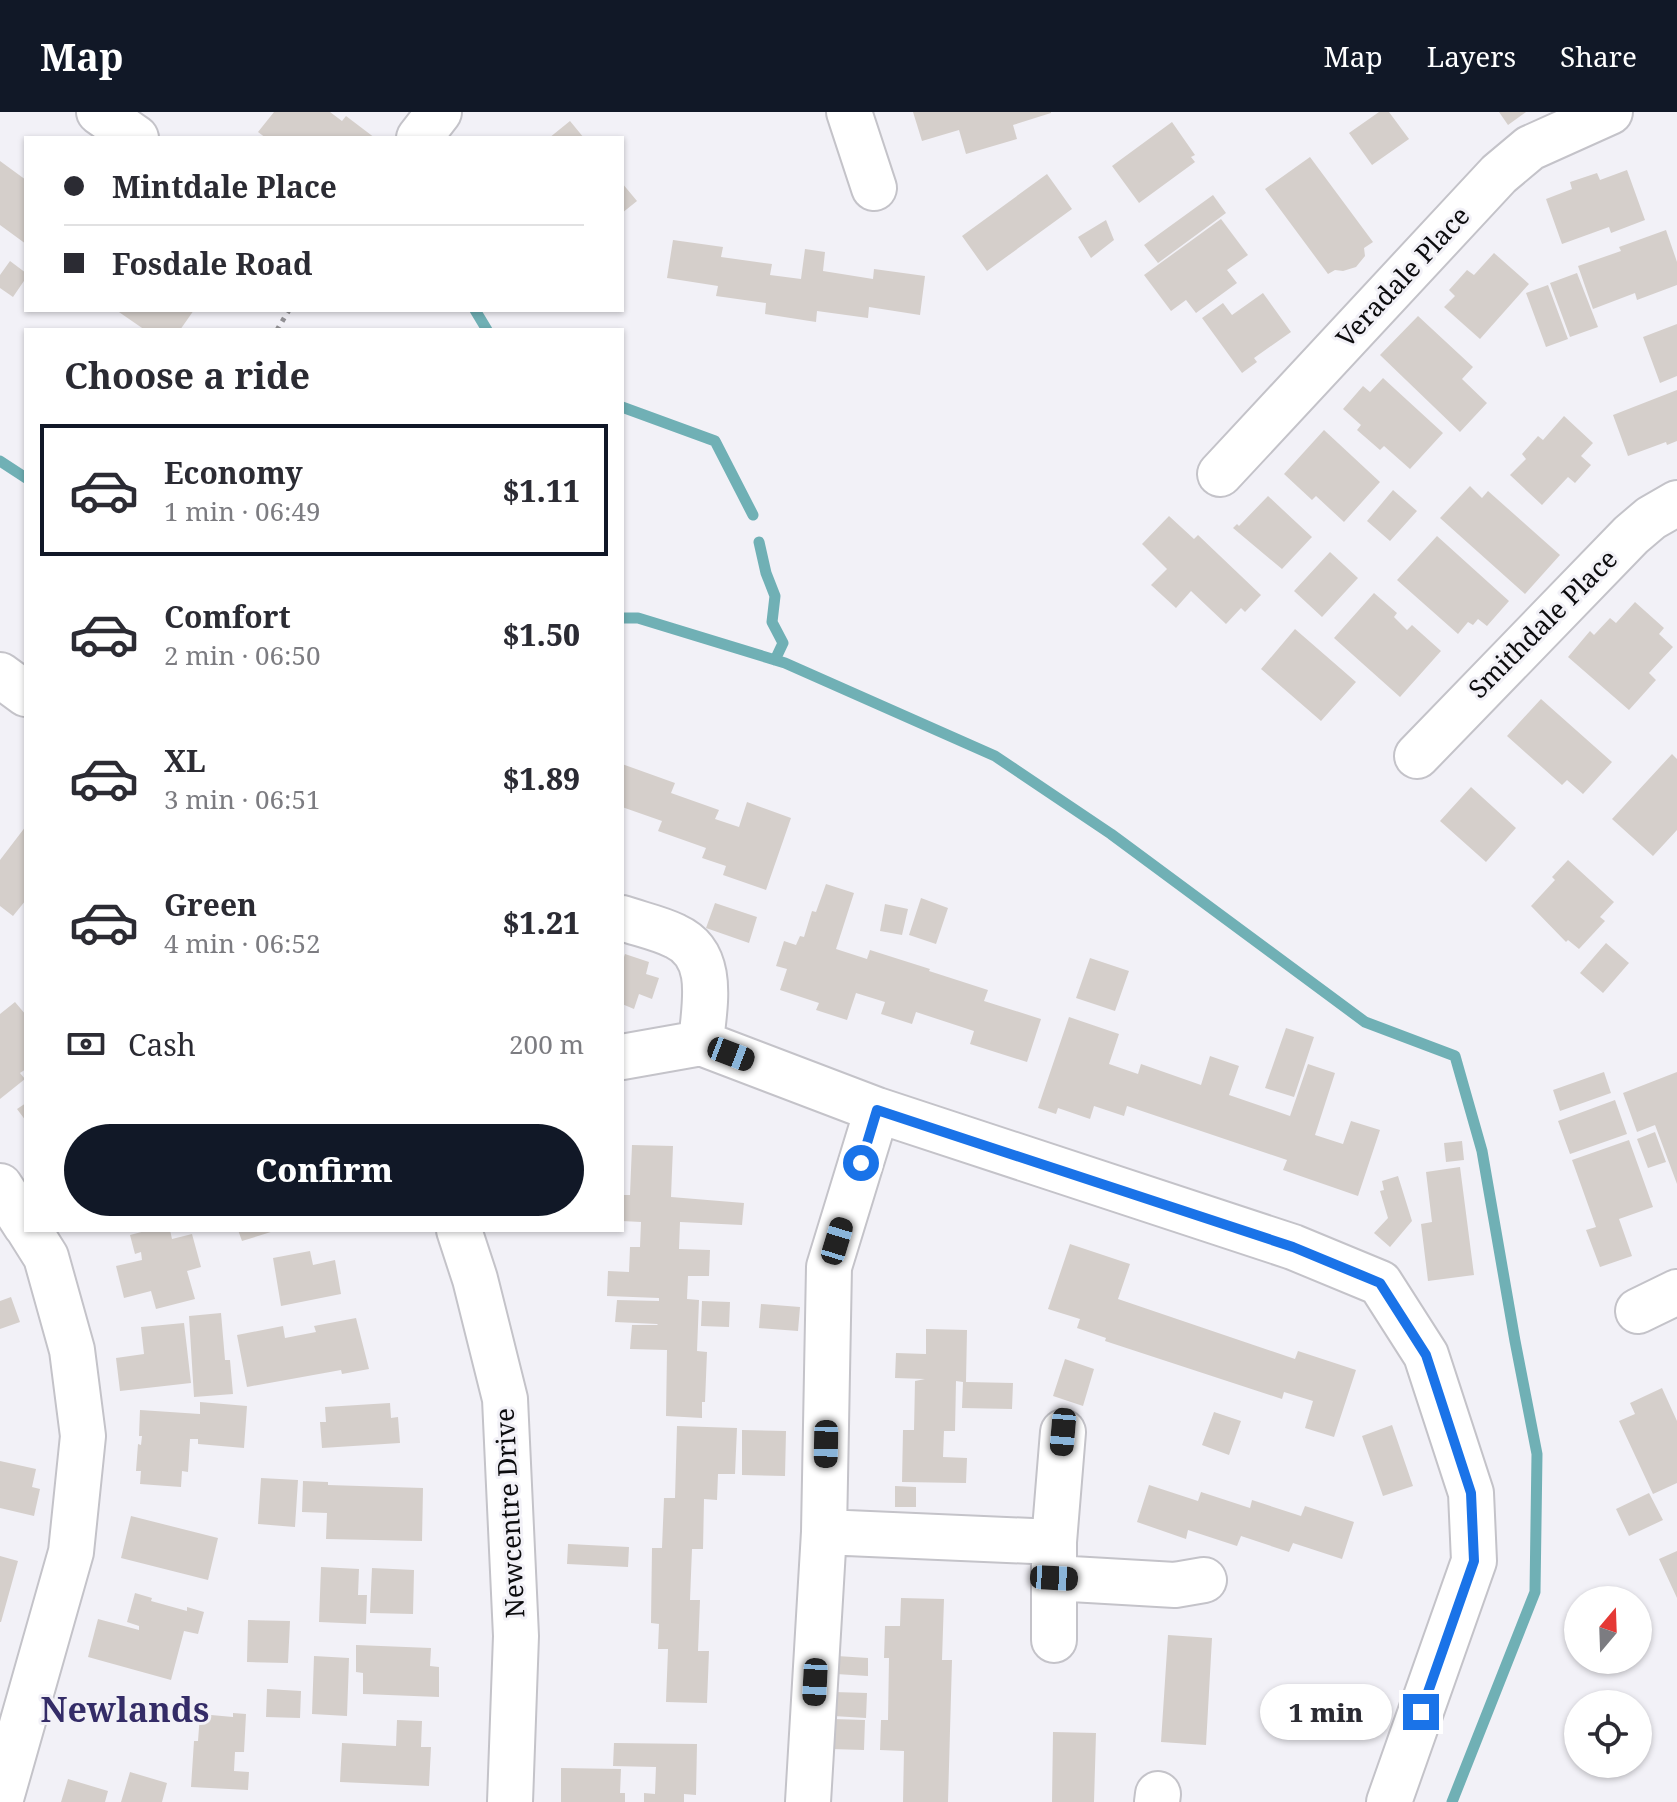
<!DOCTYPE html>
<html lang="en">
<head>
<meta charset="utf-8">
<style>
  :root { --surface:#fff; --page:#f2f2f3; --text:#2b2b33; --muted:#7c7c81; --line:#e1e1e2; --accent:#111827 }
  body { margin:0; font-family:"Noto Serif",serif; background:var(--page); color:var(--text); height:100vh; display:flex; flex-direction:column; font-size:30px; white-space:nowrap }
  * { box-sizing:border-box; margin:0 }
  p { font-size:26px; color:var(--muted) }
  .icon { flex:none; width:44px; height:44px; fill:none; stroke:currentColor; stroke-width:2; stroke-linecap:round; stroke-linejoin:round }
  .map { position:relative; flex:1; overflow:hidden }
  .details { position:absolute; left:24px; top:216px; width:600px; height:904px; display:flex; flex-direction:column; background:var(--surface); border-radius:0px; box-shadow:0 2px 6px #0004 }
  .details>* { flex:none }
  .guide { position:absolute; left:24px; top:24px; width:600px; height:176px; border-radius:0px; box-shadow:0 2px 6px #0004; display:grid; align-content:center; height:176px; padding:0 40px; background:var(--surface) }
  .needle { width:52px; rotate:19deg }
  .tools { position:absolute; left:1564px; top:1474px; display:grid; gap:16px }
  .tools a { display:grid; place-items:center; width:88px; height:88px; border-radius:50%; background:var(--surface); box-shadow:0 2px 6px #0004; font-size:40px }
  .end { position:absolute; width:36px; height:36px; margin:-18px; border:10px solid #1a73e8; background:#fff; box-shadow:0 0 0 4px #fff }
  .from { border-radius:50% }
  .bubble { position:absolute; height:56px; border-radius:28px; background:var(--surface); box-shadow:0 2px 6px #0004; font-size:26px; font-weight:800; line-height:56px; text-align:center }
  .car { position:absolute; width:24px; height:48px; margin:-24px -12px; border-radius:10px; box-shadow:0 0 6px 2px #0007; background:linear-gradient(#222 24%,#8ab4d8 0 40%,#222 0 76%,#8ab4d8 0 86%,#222 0) }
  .guide b { display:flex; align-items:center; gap:28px; height:76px; font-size:30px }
  .guide b+b { border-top:2px solid var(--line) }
  .guide i { width:20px; height:20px; background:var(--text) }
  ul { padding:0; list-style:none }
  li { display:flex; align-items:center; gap:24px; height:132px; margin:0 16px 12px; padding:0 24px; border:4px solid transparent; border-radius:0px }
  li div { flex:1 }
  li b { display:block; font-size:30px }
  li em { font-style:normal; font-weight:800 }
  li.active { border-color:var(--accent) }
  li>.icon { width:72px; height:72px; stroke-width:1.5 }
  h2 { padding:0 40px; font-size:36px; line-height:96px }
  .pay { display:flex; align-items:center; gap:20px; height:88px; padding:0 40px; font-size:30px }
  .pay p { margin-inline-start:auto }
  .cta { display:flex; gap:16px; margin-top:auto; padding:16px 40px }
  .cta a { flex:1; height:92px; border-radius:48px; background:var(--accent); color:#fff; font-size:32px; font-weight:800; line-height:92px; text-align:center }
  header { display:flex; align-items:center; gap:48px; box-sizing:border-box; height:112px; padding:0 40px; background:var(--accent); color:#fff }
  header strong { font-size:38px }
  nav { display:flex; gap:44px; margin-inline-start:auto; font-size:28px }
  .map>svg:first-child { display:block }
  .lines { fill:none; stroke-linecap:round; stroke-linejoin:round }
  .stream { stroke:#70b0b5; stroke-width:11 }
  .building { fill:#d5cfcb }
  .minor-casing { stroke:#c4c3c9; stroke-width:48 }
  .path { stroke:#919094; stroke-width:5; stroke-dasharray:4 6; stroke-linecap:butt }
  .minor { stroke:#fff; stroke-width:44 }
  .route { stroke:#1a73e8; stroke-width:10 }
  .labels { text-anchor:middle; stroke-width:6; stroke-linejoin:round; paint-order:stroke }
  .street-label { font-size:26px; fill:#0c0c0e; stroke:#f2f1f7 }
  .district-label { font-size:34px; font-weight:bold; fill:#342c67; stroke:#f2f1f7 }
</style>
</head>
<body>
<header>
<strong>Map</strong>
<nav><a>Map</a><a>Layers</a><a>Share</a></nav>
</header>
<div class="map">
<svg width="1677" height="1690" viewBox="0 0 1677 1690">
  <rect width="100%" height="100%" fill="#f2f1f7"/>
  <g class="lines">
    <!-- stream -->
    <path class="stream" d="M475,198L487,218
      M622,295L715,329L753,403
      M0,349L26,366
      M759,430L766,461L775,484L772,510L783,531L775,548
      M622,506H638L785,551L995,644L1111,722L1365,910L1455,944L1482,1039L1515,1229L1537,1342L1535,1480L1452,1690"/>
  </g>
  <!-- building -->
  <path class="building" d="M274,0H330L342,9L346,4L375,26H266L258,20Z
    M913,0H1051V1L1013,13L1017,27L966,42L959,18L922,29Z
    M1379,0H1389L1409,27L1372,53L1349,21Z
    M1499,0H1526L1508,13Z
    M570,9L584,26H549Z
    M1172,10L1195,43L1191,45L1195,50L1139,91L1112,54Z
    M1310,45L1373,130L1364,136L1365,144L1356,155L1343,159L1335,158L1328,162L1265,77Z
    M0,49L26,68V132L0,113Z
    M1627,58L1645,108L1611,121L1609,115L1562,132L1546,87L1572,77L1570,70L1597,61L1600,68Z
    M1047,62L1072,97L987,159L962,124Z
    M622,71L637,89L622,101Z
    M1213,83L1226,101L1158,151L1144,133Z
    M1221,107L1248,143L1227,158L1237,171L1196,201L1186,188L1171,199L1144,163Z
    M1106,108L1114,128L1091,146L1078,125Z
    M1666,118L1677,150V173L1637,188L1635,181L1593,197L1578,154L1621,139L1619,135Z
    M673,128L723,135L721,145L772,152L770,163L801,167L805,137L825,140L823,159L873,167L874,157L925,164L920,203L869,195L868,206L817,199L816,210L765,202L766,191L716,184L718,174L667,166Z
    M1494,141L1529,172L1480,227L1444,195L1455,184L1449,178L1467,158L1474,163Z
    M10,149L26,161V166L13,185L0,176V163Z
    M1577,161L1598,215L1570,225L1550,171Z
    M1548,173L1568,227L1546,235L1526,181Z
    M1263,181L1291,220L1254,246L1257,250L1242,261L1202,206L1223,191L1232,203Z
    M116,198H194L180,218H145Z
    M1418,204L1473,255L1462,267L1487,291L1460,320L1380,243Z
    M1677,212V264L1660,271L1643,225Z
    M1383,266L1443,321L1410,357L1384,334L1380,338L1357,318L1361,313L1343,297L1363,274L1370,280Z
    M1677,278V329L1667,333L1666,330L1628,344L1613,303Z
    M1564,304L1593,331L1581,344L1591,353L1575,371L1568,365L1542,393L1510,363L1526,347L1522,342L1538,324L1543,328Z
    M1324,318L1380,370L1344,410L1316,384L1312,388L1284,362Z
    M1470,374L1482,386L1488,379L1560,443L1525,482L1440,406Z
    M1393,378L1417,399L1390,429L1367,409Z
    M1268,384L1312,425L1282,457L1233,416L1237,412L1239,414Z
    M1169,404L1194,427L1198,423L1261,483L1245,500L1241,496L1226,512L1191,479L1176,496L1151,473L1167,457L1142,432Z
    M1437,424L1509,489L1487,514L1478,507L1473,513L1468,510L1458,522L1397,468Z
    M1330,440L1358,466L1322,505L1294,479Z
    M1374,481L1397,501L1394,505L1407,518L1412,513L1441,539L1400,585L1334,526Z
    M1635,490L1664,516L1659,522L1673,535L1649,561L1656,568L1629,598L1568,545L1590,519L1594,523L1610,506L1616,511Z
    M1295,517L1356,570L1321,609L1261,557Z
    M1541,587L1612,650L1583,682L1567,668L1562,673L1507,624Z
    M1672,642L1677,647V718L1653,744L1612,707Z
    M622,652L675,671L671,681L719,698L715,707L739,715L747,690L791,706L766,778L723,763L726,754L702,746L706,736L658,719L662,709L622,695Z
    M1471,675L1516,716L1486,750L1440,709Z
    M26,714V788L13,804L0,794V748Z
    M1568,748L1614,790L1600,805L1605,809L1579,837L1568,828L1566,830L1531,794L1555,768L1552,765Z
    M826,772L854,781L836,837L867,847L870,838L930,857L929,859L988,878L984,889L1041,907L1027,950L970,932L974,919L916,900L912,912L881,902L885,890L856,881L847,908L816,898L819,891L780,878L787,857L776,854L784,829L796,833L800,824L804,825L812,799L816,800Z
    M921,786L948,796L936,832L909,823Z
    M715,791L757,805L749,831L706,816Z
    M885,792L908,797L902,823L880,819Z
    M1606,831L1629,851L1603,881L1580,861Z
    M625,842L649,850L646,862L659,866L652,887L639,882L634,897L622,892V851Z
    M1090,846L1129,859L1115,899L1076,886Z
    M15,890L26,903V957L20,961L25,967L0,987V902Z
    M1069,905L1119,922L1109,952L1138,962L1141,952L1201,973L1210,944L1239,954L1229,983L1290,1004L1308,952L1335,961L1315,1023L1343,1032L1351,1009L1380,1018L1358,1084L1283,1058L1287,1048L1127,994L1124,1004L1094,994L1090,1007L1058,996L1056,1002L1038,996Z
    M1286,916L1314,925L1294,985L1265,976Z
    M1604,960L1611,981L1560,999L1553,978Z
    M1677,960V1072L1655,1013L1637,1020L1623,981Z
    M1615,988L1627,1022L1570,1042L1558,1009Z
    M26,991V1009L17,997Z
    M1655,1020L1666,1050L1648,1056L1637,1027Z
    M1629,1028L1653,1095L1619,1107L1632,1144L1600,1155L1586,1118L1596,1115L1572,1048Z
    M1462,1029L1464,1048L1446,1050L1444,1031Z
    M632,1033L673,1034L671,1085L744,1091L742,1113L680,1110L679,1137L710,1138L709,1164H688L687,1187L699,1188L697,1239L707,1240L705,1290H702V1306L666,1304L667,1238L630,1237L632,1213H658L657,1212L615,1210L617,1188L659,1189V1186L607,1184L608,1159L629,1160L630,1135H640L641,1110L622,1109V1083H630Z
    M1460,1055L1474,1163L1428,1169L1421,1112L1432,1110L1426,1060Z
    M1398,1064L1412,1109L1390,1135L1374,1121L1388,1106L1380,1079L1384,1078L1382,1069Z
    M149,1118H170L172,1127L192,1122L201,1155L187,1159L195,1187L156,1197L151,1179L124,1186L116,1154L142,1148L141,1140L135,1142L130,1123Z
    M238,1118H274V1119L242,1129Z
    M1070,1132L1130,1152L1118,1187L1295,1247L1298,1239L1356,1258L1334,1325L1305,1316L1313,1289L1284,1280L1282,1287L1105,1229L1106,1226L1077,1216L1080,1207L1048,1197Z
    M310,1139L313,1153L335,1148L341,1182L281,1194L273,1146Z
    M11,1185L20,1210L0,1217V1189Z
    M702,1189L730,1190L729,1215L701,1214Z
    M761,1192L800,1195L798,1219L759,1216Z
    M221,1201L225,1248H230L233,1282L194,1285L189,1204Z
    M356,1206L369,1257L342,1262L341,1258L247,1275L237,1223L283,1214L285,1226L316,1220L314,1214Z
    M184,1211L191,1271L120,1279L116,1246L144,1242L141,1215Z
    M926,1217L967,1218L966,1270L1013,1271L1012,1297L962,1296L963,1270L956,1269L955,1319H944L943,1345L967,1346L966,1371L902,1370L903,1318H914L915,1269L925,1267L895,1266L896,1241L926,1242Z
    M1065,1247L1094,1257L1083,1294L1053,1284Z
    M1662,1276L1677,1309V1371L1653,1382L1619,1309L1635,1302L1630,1291Z
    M200,1290L247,1294L244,1336L198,1332V1327H190L188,1360L182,1359L181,1375L140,1372L141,1359H136L138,1332L141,1333L142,1324H139L140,1298L200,1302Z
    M390,1291L391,1306L398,1305L400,1331L322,1336L320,1310H326L325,1295Z
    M1214,1300L1241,1309L1229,1343L1202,1333Z
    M1392,1313L1413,1374L1383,1384L1362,1324Z
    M677,1314L737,1316L735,1362H718L717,1388L704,1387L703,1437H692L690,1488H700L698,1539H709L707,1591L666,1590L668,1537H658L659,1512L651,1511L652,1436H662L664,1386H675Z
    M742,1318L786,1319L785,1364L742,1363Z
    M0,1349L36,1357L32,1375L40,1377L34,1404L0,1396Z
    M261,1366L298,1368L295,1415L258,1412Z
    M303,1369L328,1370V1373L423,1376L422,1429L326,1427L327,1401L302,1400Z
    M1149,1373L1198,1389L1201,1380L1250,1396L1252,1388L1301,1404L1305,1394L1354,1410L1342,1447L1293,1431L1289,1440L1241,1424L1237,1434L1188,1418L1186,1427L1137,1410Z
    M895,1374L916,1375V1395H895Z
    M1649,1381L1663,1408L1629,1424L1616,1397Z
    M131,1404L218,1426L208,1468L121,1446Z
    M568,1432L629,1435L628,1455L567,1452Z
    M1677,1439V1486L1659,1447Z
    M0,1444L18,1449L1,1510H0Z
    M321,1455L359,1457L358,1483H367L366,1512L319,1510Z
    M372,1456L414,1458L413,1502L370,1501Z
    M135,1481L152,1486L151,1489L187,1499V1495L204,1500L198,1522L184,1519L171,1568L88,1545L98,1507L139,1518V1514L127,1510Z
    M901,1486L944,1487L942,1548H952L948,1690H903L904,1639L880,1638L881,1608H888L889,1546H884L885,1514H900Z
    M248,1508L290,1509L288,1551L247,1550Z
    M1168,1523L1212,1526L1206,1633L1161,1630Z
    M356,1533L431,1536L430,1554L439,1555V1585L363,1582V1561L356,1560Z
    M314,1544L349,1546L347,1604L312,1602Z
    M837,1544L868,1546V1564L836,1562Z
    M267,1577L301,1579L300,1606L266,1605Z
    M834,1580L867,1581L866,1606L833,1604Z
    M233,1601L246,1602L244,1640H235L234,1659L249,1660L248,1678L191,1675L194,1629H198L200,1602L233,1605Z
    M833,1607L865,1608L864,1638L831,1637Z
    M397,1608L422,1609L421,1635H431L429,1674L340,1670L342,1631L396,1634Z
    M1053,1620L1096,1621L1094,1690H1052Z
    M614,1631L697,1632L696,1683L684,1682V1690H644V1681L655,1682L656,1655L613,1654Z
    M561,1656L621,1657L620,1681H625V1690H561Z
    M130,1660L167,1671L162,1690H121Z
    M68,1667L108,1679L105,1690H61Z"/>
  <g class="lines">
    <!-- minor casing -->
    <g class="minor-casing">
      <path id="minor" d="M99,0L136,26
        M849,0L874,76
        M419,26L439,0
        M1220,362L1499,62L1530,36L1610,0
        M0,563L26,582
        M1417,644L1631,423L1651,406L1677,391
        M622,806C639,812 659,816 675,824C717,843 704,894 701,931
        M622,945L701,931L877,998L1293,1135L1380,1171L1426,1243L1471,1381L1474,1449L1389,1690
        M0,1074L26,1114
        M459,1118L475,1167L505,1287L516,1524L510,1690
        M1638,1199L1677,1180
        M824,1420L1054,1430
        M1054,1466L1175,1473L1204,1468
        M1054,1528V1430L1063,1320
        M0,1690L71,1440L83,1324L72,1238L46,1145L29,1118
        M808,1690L824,1420L829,1155L877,998
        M1157,1690L1158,1682"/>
    </g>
    <!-- path -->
    <path class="path" d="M277,218L289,198"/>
    <!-- minor -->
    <use href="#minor" class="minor"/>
  </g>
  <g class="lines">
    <!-- route -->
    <path class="route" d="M861,1051L877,998L1293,1135L1380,1171L1426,1243L1471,1381L1474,1449L1421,1600"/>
  </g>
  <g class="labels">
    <!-- street labels -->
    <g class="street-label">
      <text transform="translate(1403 165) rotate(-47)" y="9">Veradale Place</text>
      <text transform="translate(1543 512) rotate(-45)" y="9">Smithdale Place</text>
      <text transform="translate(510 1401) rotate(-93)" y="9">Newcentre Drive</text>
    </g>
    <!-- district labels -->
    <g class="district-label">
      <text x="125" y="1610">Newlands</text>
    </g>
  </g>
</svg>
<div class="tools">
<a><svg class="needle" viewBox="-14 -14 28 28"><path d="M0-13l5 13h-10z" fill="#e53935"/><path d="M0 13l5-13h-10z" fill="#7c7c81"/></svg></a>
<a><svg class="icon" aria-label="locate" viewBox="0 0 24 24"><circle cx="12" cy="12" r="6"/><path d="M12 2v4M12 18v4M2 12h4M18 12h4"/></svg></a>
</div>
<i class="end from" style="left:861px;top:1051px"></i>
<i class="end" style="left:1421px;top:1600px"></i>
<div class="bubble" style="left:1260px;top:1572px;width:132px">1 min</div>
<i class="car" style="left:731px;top:942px;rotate:111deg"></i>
<i class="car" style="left:837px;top:1129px;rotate:17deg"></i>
<i class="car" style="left:1063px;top:1320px;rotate:185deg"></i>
<i class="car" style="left:826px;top:1332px;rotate:181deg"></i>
<i class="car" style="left:1054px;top:1466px;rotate:93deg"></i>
<i class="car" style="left:815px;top:1570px;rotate:183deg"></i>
<div class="guide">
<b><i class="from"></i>Mintdale Place</b>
<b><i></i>Fosdale Road</b>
</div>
<section class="details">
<h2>Choose a ride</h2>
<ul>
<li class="active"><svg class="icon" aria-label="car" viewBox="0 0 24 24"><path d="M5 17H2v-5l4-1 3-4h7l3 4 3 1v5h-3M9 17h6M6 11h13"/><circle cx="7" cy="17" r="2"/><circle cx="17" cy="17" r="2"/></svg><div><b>Economy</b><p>1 min · 06:49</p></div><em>$1.11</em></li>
<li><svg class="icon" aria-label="car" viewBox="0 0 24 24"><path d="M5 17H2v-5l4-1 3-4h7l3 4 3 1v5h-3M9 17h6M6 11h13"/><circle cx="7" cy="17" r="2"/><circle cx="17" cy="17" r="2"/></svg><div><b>Comfort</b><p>2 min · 06:50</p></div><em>$1.50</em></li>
<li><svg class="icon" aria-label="car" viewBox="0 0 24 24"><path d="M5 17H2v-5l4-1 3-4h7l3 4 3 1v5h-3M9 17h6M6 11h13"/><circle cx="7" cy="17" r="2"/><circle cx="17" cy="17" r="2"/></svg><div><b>XL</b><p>3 min · 06:51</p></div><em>$1.89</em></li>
<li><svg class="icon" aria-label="car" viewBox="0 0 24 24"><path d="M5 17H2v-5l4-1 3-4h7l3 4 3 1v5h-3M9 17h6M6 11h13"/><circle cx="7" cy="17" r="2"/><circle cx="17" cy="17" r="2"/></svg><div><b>Green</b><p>4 min · 06:52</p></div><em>$1.21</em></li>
</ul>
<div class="pay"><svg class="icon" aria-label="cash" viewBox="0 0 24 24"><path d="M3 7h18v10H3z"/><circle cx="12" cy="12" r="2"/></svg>Cash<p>200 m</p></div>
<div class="cta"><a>Confirm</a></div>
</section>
</div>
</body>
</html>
